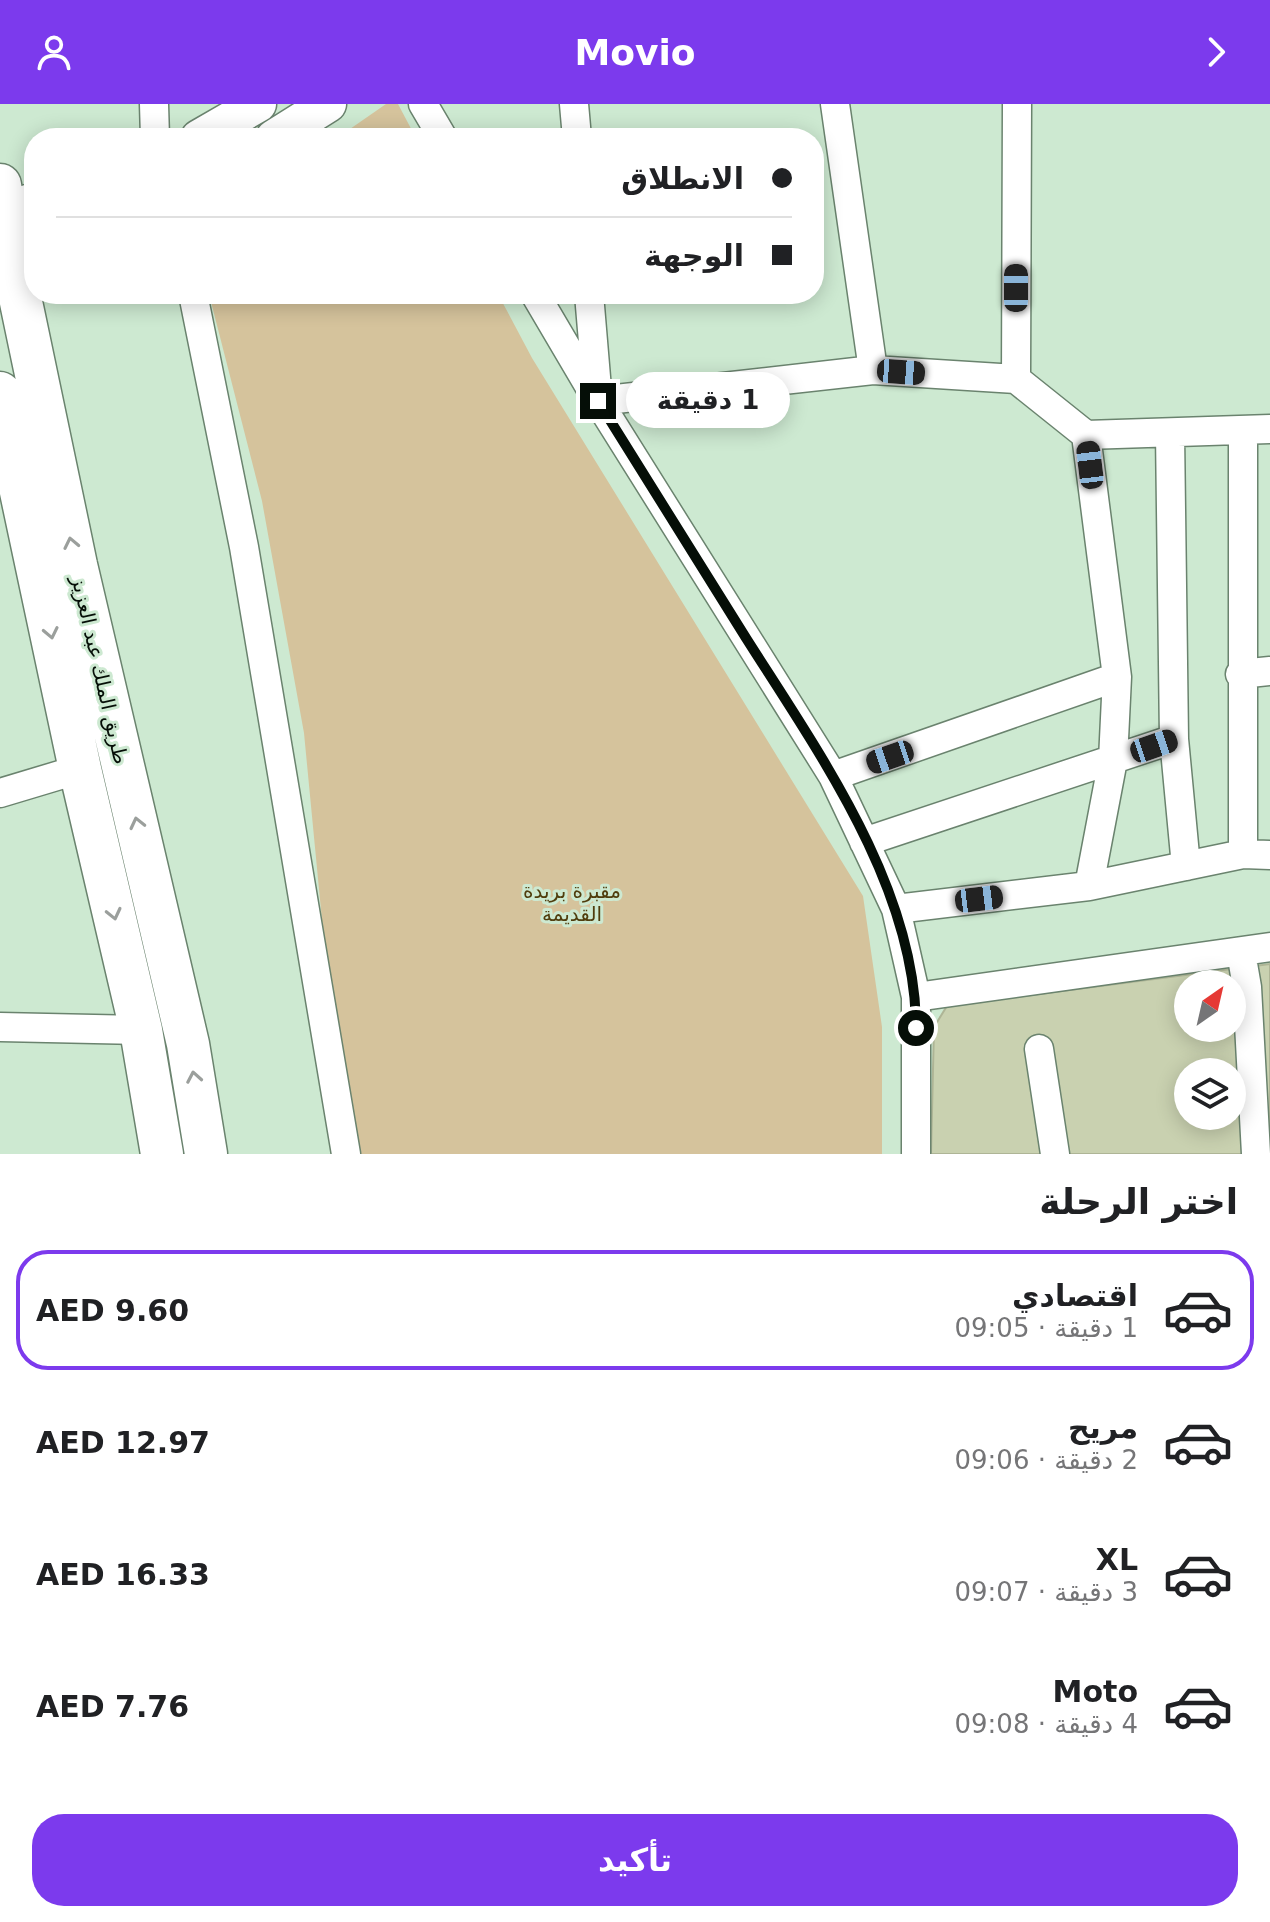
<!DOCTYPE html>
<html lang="ar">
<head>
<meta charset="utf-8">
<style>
  :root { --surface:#fff; --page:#f6f6f6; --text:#202124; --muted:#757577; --line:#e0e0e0; --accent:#7c3aed }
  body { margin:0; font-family:"DejaVu Sans",Cairo,sans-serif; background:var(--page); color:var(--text); direction:rtl; height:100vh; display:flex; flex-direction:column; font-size:30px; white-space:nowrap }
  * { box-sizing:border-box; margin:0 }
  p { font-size:26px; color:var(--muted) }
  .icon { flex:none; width:44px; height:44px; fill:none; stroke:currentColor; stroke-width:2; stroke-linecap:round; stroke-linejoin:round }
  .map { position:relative; height:1050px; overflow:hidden; direction:ltr }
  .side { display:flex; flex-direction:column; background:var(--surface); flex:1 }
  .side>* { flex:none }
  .top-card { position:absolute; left:24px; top:24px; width:800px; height:176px; border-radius:32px; box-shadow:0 4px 20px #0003; direction:rtl; display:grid; align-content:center; height:176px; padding:0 32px; background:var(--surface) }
  .needle { width:52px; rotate:34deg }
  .tools { position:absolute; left:1174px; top:866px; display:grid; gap:16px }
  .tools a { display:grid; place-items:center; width:72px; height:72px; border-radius:50%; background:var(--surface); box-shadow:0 4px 20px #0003; font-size:40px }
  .end { position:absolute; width:36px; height:36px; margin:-18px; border:10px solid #050e07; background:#fff; box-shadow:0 0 0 4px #fff }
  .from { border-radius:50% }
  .bubble { position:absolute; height:56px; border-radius:28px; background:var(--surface); box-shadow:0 4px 20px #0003; font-size:26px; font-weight:800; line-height:56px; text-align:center; direction:rtl }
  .car { position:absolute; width:24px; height:48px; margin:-24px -12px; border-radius:10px; box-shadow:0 0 6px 2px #0007; background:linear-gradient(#222 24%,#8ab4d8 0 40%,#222 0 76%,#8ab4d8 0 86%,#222 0) }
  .top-card b { display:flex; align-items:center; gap:28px; height:76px; font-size:30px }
  .top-card b+b { border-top:2px solid var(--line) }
  .top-card i { width:20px; height:20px; background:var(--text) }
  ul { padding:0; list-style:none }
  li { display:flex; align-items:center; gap:24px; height:120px; margin:0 16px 12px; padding:0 16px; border:4px solid transparent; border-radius:32px }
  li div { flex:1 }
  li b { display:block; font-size:30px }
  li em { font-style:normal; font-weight:800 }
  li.current { border-color:var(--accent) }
  li>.icon { width:72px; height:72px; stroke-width:1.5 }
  h2 { padding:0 32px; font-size:36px; line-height:96px }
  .button { display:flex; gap:16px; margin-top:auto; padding:16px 32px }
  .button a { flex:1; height:92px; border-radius:32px; background:var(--accent); color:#fff; font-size:32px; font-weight:800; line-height:92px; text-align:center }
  header { display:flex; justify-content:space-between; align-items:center; height:104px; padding:0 32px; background:var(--accent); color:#fff; font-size:36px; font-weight:800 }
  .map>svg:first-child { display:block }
  .green { fill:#d5c39c }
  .building { fill:#c9d1b0; stroke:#aeb596; stroke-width:2; fill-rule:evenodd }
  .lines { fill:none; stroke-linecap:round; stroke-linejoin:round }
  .minor-casing { stroke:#6a836e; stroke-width:31 }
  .major-casing { stroke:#6a836e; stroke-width:39 }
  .highway-casing { stroke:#6a836e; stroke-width:45 }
  .minor { stroke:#fff; stroke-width:28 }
  .major { stroke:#fff; stroke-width:36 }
  .highway { stroke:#fff; stroke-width:42 }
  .oneway { stroke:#9b9f9c }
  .route { stroke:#050e07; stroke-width:10 }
  .labels { text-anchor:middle; stroke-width:6; stroke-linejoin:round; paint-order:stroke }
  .street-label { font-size:20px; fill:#050e07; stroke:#cde9d1 }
  .park-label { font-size:20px; fill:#503d0d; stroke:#cde9d1 }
</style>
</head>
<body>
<header><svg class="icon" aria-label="forward" viewBox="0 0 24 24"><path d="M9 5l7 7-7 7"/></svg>Movio<svg class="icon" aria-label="person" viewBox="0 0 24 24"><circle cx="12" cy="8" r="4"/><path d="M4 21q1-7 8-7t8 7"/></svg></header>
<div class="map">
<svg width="1270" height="1050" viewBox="0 0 1270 1050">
  <rect width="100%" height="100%" fill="#cde9d1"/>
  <!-- green -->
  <path class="green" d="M386,0H398L416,34H337Z
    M209,190H498L532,254L863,792L882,923V1050H355L324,837L304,629L262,397Z"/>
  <!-- building -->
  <path class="building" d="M1270,860V1050H931L934,923L947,902ZM1188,880H1232V924H1188ZM1188,968H1232V1012H1188Z"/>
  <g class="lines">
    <!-- minor casing -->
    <g class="minor-casing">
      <path id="minor" d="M154,0L155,34
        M423,0L443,34
        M574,0L577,34
        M835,0L873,266
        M193,190L244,443L346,1050
        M535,190L598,297L833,672L896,805L916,893V1050
        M589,190L598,297L873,266L1016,275L1086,331L1270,325
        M1016,275L1017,0
        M1240,570L1270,567
        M1174,635L1186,762
        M833,672L1117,573
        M0,689L80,665
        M864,738L1174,635L1170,329
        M1243,750V327
        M1089,782L1243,750L1270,751
        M896,805L1089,782L1113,656L1117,573L1086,331
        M1241,848L1247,883L1256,1050
        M916,893L1270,843
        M0,923L141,926
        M1039,945L1055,1050"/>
    </g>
    <!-- major casing -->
    <g class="major-casing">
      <path id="major" d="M199,34L258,0
        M274,34L328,0
        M0,108L34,97"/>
    </g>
    <!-- highway casing -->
    <g class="highway-casing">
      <path id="highway" d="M0,81L12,155L76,461L188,940L206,1050
        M0,289L80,665L141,926L162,1050"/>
    </g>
    <!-- minor -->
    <use href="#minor" class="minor"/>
    <!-- major -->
    <use href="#major" class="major"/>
    <!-- highway -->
    <use href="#highway" class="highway"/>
  </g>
  <!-- one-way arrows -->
  <defs><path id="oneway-chevron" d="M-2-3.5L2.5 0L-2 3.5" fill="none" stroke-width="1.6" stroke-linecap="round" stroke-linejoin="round" transform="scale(2)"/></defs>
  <g class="oneway">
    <use href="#oneway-chevron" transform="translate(71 439) rotate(-102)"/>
    <use href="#oneway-chevron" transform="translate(51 529) rotate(78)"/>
    <use href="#oneway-chevron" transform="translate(137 719) rotate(-103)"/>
    <use href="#oneway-chevron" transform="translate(114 810) rotate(77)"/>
    <use href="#oneway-chevron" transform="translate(194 973) rotate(-100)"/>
  </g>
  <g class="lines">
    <!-- route -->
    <path class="route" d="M598,297C648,376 697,455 746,534C819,649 916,784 916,924"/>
  </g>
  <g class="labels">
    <!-- street labels -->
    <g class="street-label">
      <text transform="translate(100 566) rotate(77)" y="7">طريق الملك عبد العزيز</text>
    </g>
    <!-- park labels -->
    <g class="park-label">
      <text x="572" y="794">مقبرة بريدة<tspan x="572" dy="23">القديمة</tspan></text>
    </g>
  </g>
</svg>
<div class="tools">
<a><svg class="needle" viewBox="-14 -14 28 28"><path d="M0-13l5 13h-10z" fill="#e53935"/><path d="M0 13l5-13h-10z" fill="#757577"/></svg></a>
<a><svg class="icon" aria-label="layers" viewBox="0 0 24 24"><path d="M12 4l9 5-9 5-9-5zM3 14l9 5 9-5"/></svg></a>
</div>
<i class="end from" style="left:916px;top:924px"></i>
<i class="end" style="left:598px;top:297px"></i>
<div class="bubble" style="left:626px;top:268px;width:164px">1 دقيقة</div>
<i class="car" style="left:1016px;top:184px;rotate:0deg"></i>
<i class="car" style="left:901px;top:268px;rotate:94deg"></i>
<i class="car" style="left:1090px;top:361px;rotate:353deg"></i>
<i class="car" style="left:1154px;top:642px;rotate:71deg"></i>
<i class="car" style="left:890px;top:653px;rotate:251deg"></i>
<i class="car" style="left:979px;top:795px;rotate:83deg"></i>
<div class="top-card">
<b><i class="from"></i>الانطلاق</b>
<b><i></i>الوجهة</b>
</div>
</div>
<section class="side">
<h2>اختر الرحلة</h2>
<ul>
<li class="current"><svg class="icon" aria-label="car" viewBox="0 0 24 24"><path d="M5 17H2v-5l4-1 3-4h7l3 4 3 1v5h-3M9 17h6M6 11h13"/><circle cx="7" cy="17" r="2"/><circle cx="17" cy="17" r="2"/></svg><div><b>اقتصادي</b><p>1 دقيقة · 09:05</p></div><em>AED 9.60</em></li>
<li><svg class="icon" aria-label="car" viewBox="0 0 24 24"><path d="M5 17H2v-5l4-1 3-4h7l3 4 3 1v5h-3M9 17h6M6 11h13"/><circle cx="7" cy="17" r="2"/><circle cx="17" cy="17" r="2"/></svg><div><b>مريح</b><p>2 دقيقة · 09:06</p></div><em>AED 12.97</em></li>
<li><svg class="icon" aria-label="car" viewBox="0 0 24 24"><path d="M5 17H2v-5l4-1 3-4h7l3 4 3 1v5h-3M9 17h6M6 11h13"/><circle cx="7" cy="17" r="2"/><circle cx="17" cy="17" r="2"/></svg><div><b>XL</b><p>3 دقيقة · 09:07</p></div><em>AED 16.33</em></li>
<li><svg class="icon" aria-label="car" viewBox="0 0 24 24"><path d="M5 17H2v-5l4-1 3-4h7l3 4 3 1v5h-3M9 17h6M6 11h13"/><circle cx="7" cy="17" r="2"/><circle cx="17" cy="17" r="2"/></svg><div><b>Moto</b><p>4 دقيقة · 09:08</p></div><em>AED 7.76</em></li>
</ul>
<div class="button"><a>تأكيد</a></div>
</section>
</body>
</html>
